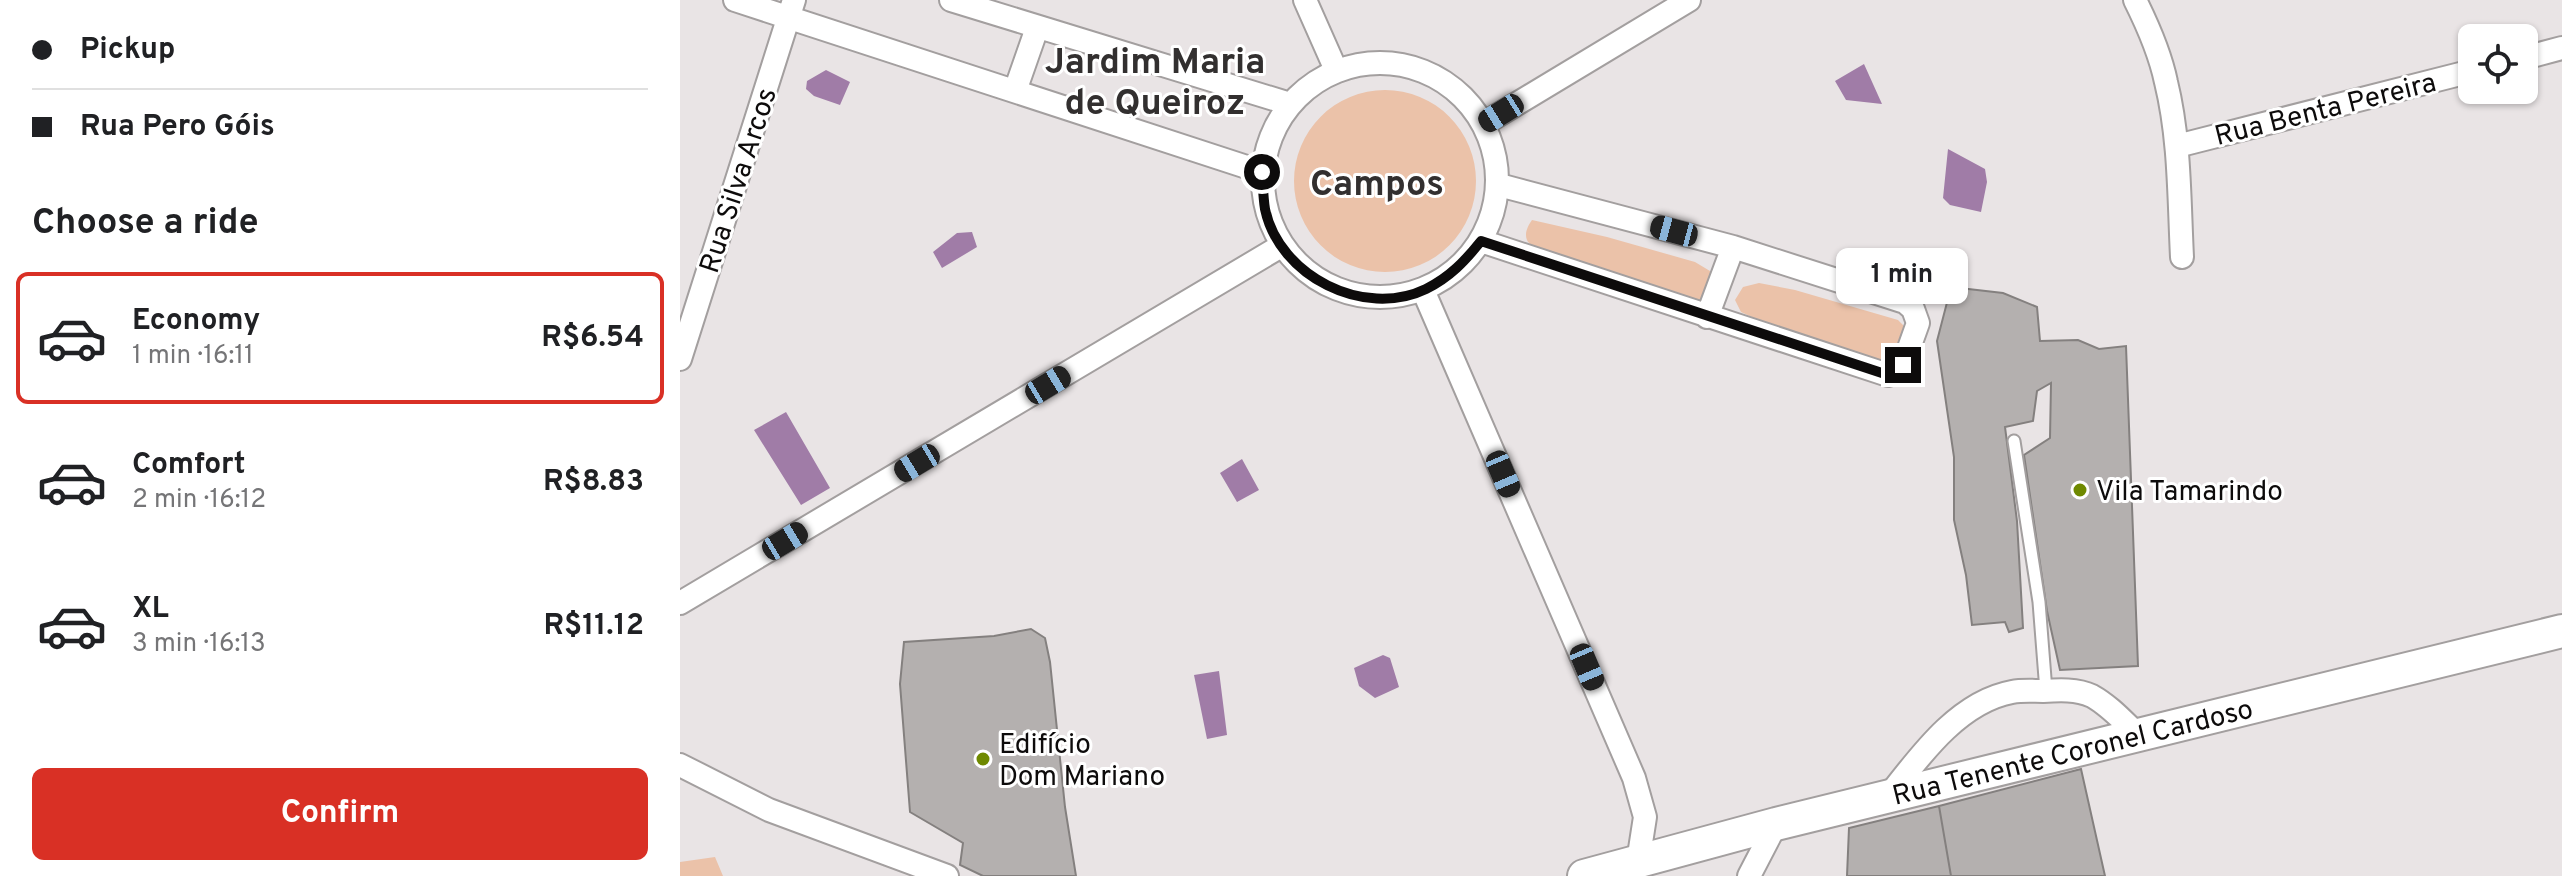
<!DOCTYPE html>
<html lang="en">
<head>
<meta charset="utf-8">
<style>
  :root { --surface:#fff; --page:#f2f2f2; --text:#202124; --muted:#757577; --line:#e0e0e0; --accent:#d93025 }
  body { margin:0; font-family:Overpass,sans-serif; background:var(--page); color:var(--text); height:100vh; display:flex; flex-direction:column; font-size:30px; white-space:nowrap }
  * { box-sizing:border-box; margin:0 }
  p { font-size:26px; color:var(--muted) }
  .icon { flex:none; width:44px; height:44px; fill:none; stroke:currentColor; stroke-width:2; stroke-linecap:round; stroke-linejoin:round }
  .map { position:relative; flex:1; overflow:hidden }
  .sheet { display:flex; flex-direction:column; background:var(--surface); width:680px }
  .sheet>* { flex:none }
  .guide { display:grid; align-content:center; height:176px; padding:0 32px; background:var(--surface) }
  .buttons { position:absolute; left:1778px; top:24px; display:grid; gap:16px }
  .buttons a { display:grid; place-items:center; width:80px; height:80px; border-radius:12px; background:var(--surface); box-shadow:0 2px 6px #0004; font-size:40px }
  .end { position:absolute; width:36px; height:36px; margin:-18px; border:10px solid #0d0b0b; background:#fff; box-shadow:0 0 0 4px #fff }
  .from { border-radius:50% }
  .bubble { position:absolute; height:56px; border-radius:12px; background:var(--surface); box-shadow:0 2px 6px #0004; font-size:26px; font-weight:700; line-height:56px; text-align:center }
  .car { position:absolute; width:24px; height:48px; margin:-24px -12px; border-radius:10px; box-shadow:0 0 6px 2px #0007; background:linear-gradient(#222 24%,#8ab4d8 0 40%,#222 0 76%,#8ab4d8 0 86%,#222 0) }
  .guide b { display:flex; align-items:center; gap:28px; height:76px; font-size:30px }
  .guide b+b { border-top:2px solid var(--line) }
  .guide i { width:20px; height:20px; background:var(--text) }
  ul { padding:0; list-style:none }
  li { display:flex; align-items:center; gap:24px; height:132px; margin:0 16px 12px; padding:0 16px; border:4px solid transparent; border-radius:12px }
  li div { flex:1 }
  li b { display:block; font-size:30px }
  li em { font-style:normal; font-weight:700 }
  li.active { border-color:var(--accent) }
  li>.icon { width:72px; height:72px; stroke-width:1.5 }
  h2 { padding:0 32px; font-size:36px; line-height:96px }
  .cta { display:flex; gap:16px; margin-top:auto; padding:16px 32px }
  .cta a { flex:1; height:92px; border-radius:12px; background:var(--accent); color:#fff; font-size:32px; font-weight:700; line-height:92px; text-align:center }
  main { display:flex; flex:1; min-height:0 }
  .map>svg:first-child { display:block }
  .green { fill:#ebc2a9 }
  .water { fill:#a07ca7 }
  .building { fill:#b4b0af; stroke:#84807f; stroke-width:2 }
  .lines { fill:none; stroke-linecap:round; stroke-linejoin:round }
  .lane-casing { stroke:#a39f9f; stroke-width:15 }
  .street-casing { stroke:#a39f9f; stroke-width:26 }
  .secondary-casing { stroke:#a39f9f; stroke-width:36 }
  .lane { stroke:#fff; stroke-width:11 }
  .street { stroke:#fff; stroke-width:22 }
  .secondary { stroke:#fff; stroke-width:32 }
  .route { stroke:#0d0b0b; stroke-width:10 }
  .poi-dot { fill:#6f8900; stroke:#fff; stroke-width:3 }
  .labels { text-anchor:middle; stroke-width:6; stroke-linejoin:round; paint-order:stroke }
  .street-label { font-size:28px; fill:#0d0b0b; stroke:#fff }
  .poi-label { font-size:28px; fill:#0d0b0b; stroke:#fff; text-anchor:start }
  .district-label { font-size:36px; font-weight:bold; fill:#322f2f; stroke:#fff }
</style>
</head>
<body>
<main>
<section class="sheet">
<div class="guide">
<b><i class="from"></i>Pickup</b>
<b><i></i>Rua Pero Góis</b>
</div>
<h2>Choose a ride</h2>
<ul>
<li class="active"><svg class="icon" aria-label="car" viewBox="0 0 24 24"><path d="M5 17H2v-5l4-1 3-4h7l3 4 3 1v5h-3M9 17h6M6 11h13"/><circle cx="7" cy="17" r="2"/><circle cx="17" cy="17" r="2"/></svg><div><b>Economy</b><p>1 min · 16:11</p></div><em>R$6.54</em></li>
<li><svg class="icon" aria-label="car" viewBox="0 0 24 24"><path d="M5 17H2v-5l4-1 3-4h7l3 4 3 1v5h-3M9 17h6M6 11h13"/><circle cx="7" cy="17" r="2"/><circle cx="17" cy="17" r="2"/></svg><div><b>Comfort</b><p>2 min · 16:12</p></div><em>R$8.83</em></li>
<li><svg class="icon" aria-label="car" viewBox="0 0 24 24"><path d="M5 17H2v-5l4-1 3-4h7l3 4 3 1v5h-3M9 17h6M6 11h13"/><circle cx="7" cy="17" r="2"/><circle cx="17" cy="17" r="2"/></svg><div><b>XL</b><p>3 min · 16:13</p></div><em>R$11.12</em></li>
</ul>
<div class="cta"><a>Confirm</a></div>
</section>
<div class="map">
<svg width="1882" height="876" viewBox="0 0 1882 876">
  <rect width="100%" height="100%" fill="#e9e4e5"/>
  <!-- green -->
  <path class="green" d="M614 181a91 91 0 1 1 182 0a91 91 0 1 1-182 0Z
    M852,220L927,237L1015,262L1030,271C1036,290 1027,300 1008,303C985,295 858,254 849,243C843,236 847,227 852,220Z
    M1079,283L1115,290L1218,320L1228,330L1215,359L1203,363L1094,327L1061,312L1055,300L1063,287Z
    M35,857L43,876H0V862Z"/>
  <!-- water -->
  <path class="water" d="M1184,64L1202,104L1166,100L1155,81Z
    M146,70L170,82L160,105L134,96L126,89L127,81Z
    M1268,149L1305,169L1307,182L1301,212L1270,205L1263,198Z
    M292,232L297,247L262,268L253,252L277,233Z
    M106,412L150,488L121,505L74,430Z
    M562,459L579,490L557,502L540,473Z
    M703,655L710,658L719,687L695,698L679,686L674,668Z
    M539,671L547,735L527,739L514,675Z"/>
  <!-- building -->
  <path class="building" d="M1271,287L1323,293L1357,307L1360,341L1398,340L1419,349L1446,346L1458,666L1380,670L1367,611L1344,455L1370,438L1371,383L1357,391L1353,421L1325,427L1337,521L1343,628L1329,632L1325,622L1292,625L1286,575L1274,520V457L1257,341Z
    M351,629L365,638L370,662L385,807L396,876H303L280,865L283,843L230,812L220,684L224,642L314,636Z
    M1401,769L1425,876H1271L1259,806Z
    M1259,806L1271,876H1167L1169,828Z"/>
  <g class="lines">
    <!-- lane casing -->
    <g class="lane-casing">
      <path id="lane" d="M1334,441L1359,602L1366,691"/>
    </g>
    <!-- street casing -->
    <g class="street-casing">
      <path id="street" d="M55,0L582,172
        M271,0L610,104
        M625,0L656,70
        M1455,0C1468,26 1480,53 1486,82C1500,139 1499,198 1502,257
        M1844,58L1882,48
        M583 180a117 117 0 1 1 234 0a117 117 0 1 1-234 0Z
        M335,91L357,28
        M805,123L1009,0
        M1497,146L1792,71
        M801,241L1208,375L1218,372L1223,365L1238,323L1233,309L1225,302L1053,247L819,185
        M743,290L954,778L965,817L958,862
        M1027,317L1053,247
        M0,359L114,0
        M0,603L601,246
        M0,765L89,810L267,876
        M1207,798C1239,757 1278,702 1332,692C1342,690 1353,691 1363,691C1379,690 1397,689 1412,696C1430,706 1444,722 1459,736
        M1069,876L1096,824"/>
    </g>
    <!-- secondary casing -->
    <g class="secondary-casing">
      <g id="secondary">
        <path id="s1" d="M904,876L1096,824L1882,631"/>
      </g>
    </g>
    <!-- lane -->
    <use href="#lane" class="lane"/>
    <!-- street -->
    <use href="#street" class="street"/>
    <!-- secondary -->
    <use href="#secondary" class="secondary"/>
  </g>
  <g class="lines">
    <!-- route -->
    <path class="route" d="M582,172C583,184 583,197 585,209C599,276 684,319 746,289C770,277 785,261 801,241L1208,375L1218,372L1223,365"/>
  </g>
  <!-- markers -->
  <g class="poi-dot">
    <circle cx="1400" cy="490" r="8"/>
    <circle cx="303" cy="759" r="8"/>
  </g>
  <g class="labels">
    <!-- street labels -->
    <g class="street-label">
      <text transform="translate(1645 108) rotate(-14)" y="10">Rua Benta Pereira</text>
      <text transform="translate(57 180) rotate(-72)" y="10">Rua Silva Arcos</text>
      <text dy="10" stroke="none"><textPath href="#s1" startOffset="504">Rua Tenente Coronel Cardoso</textPath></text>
    </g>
    <!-- poi labels -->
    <g class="poi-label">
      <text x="1416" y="500">Vila Tamarindo</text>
      <text x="319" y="753">Edifício<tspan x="319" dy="32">Dom Mariano</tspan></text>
    </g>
    <!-- district labels -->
    <g class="district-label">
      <text x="475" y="73">Jardim Maria<tspan x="475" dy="41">de Queiroz</tspan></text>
      <text x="697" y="195">Campos</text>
    </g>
  </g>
</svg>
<div class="buttons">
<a><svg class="icon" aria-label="locate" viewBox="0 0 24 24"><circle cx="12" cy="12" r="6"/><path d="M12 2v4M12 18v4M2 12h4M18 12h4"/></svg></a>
</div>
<i class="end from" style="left:582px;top:172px"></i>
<i class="end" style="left:1223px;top:365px"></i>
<div class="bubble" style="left:1156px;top:248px;width:132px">1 min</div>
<i class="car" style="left:821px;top:113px;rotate:238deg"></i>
<i class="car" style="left:994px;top:231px;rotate:285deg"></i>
<i class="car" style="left:368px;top:385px;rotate:59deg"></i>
<i class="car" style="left:237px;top:463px;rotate:239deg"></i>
<i class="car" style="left:823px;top:474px;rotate:157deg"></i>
<i class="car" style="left:105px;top:541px;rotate:59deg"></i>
<i class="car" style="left:907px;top:667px;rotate:157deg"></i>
</div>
</main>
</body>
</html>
